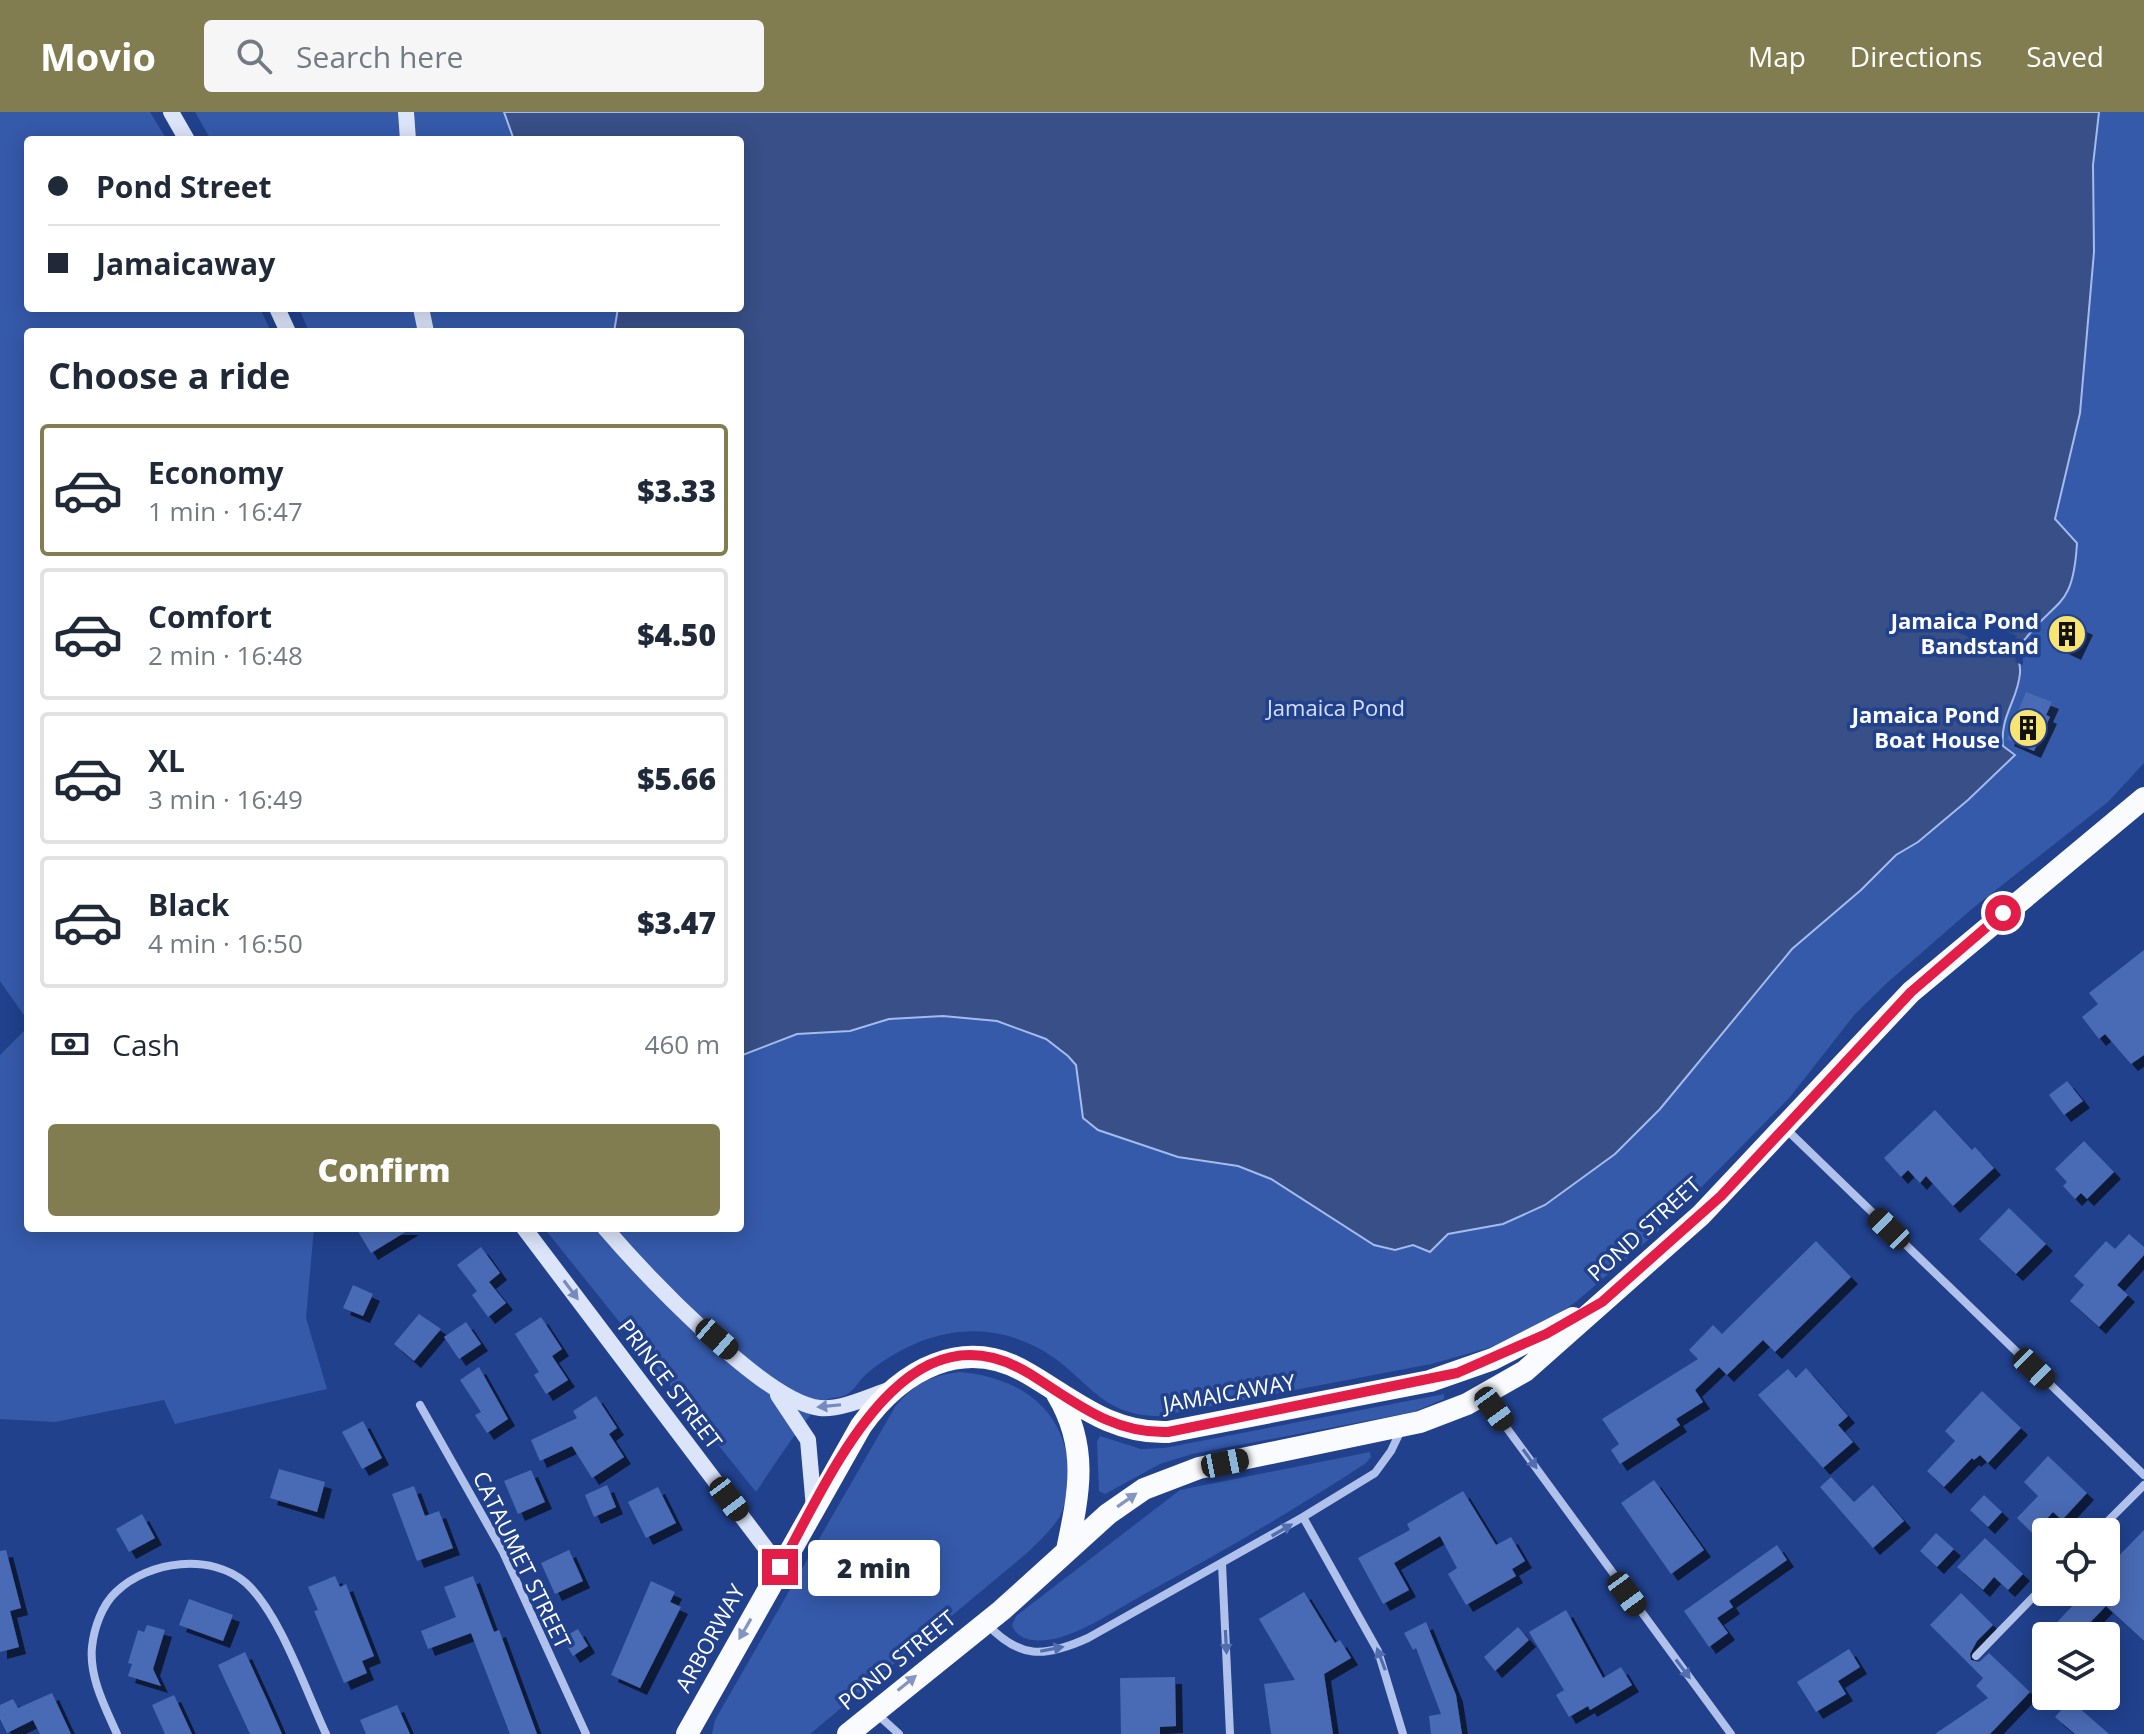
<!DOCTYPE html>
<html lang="en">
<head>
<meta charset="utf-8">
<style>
  :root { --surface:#fff; --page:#f6f6f7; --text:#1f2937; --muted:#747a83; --line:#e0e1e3; --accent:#817d51 }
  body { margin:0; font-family:"Open Sans",sans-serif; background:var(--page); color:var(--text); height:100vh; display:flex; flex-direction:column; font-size:30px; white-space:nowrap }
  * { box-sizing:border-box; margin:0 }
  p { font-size:26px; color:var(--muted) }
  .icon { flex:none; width:44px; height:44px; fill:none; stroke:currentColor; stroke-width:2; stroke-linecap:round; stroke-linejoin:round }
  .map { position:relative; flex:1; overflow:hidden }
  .side { position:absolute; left:24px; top:216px; width:720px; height:904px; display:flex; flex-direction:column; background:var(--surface); border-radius:8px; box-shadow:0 4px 20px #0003 }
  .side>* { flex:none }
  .guide { position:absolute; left:24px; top:24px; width:720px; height:176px; border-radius:8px; box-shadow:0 4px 20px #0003; display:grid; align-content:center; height:176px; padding:0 24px; background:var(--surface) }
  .fabs { position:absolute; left:2032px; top:1406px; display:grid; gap:16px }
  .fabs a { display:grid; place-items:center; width:88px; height:88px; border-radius:8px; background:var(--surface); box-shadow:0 4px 20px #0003; font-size:40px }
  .end { position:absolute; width:36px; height:36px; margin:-18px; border:10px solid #e11d48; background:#fff; box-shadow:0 0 0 4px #fff }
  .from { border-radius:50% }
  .bubble { position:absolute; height:56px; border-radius:8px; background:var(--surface); box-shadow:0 4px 20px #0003; font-size:26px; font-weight:800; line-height:56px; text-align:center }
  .car { position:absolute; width:24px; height:48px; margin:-24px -12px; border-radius:10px; box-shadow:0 0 6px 2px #0007; background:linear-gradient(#222 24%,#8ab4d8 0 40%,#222 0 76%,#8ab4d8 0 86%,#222 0) }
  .guide b { display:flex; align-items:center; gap:28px; height:76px; font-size:30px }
  .guide b+b { border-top:2px solid var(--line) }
  .guide i { width:20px; height:20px; background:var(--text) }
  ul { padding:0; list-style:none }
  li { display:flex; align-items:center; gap:24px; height:132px; margin:0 16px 12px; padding:0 8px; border:4px solid var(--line); border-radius:8px }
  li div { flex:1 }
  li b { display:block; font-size:30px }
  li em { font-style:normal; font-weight:800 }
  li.on { border-color:var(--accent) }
  li>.icon { width:72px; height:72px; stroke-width:1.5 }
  h2 { padding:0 24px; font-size:36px; line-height:96px }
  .pay { display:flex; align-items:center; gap:20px; height:88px; padding:0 24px; font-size:30px }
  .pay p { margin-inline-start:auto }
  .primary-button { display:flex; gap:16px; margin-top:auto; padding:16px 24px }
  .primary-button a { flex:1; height:92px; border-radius:8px; background:var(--accent); color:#fff; font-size:32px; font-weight:800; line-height:92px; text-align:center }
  header { display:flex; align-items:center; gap:48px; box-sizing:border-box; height:112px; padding:0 40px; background:var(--accent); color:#fff }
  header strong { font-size:38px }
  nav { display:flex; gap:44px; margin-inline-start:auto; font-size:28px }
  .search { width:560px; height:72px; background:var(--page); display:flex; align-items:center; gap:20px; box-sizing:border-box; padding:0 28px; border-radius:8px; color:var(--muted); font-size:30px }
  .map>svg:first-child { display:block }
  .green { fill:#355aaa }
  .water { fill:#384f87; stroke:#a3bbed; stroke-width:2 }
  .pier { fill:#21418d }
  .building { fill:#4a6ab4; filter:url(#shadow) }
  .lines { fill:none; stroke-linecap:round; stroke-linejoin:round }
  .minor { stroke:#b0c2eb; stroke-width:8 }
  .secondary { stroke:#dbe4f9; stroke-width:16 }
  .trunk { stroke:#fafbfe; stroke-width:22 }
  .oneway { fill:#758abe }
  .oneway2 { fill:#536eae }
  .oneway3 { fill:#8395c0 }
  .route { stroke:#e11d48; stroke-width:10 }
  .labels { text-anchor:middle; stroke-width:7; stroke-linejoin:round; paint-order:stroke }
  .poi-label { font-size:22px; font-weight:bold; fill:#fff; stroke:#21418d; text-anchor:end }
  .park-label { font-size:22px; fill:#d5e0f8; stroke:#21418d }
  .street-label { font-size:22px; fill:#fff; stroke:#21418d }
</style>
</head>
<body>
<header>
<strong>Movio</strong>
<div class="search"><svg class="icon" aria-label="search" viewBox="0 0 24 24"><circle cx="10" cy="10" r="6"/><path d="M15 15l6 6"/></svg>Search here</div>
<nav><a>Map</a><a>Directions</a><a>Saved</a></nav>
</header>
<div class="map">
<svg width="2144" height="1622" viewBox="0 0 2144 1622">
  <defs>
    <filter id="shadow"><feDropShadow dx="7" dy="7" stdDeviation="0" flood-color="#0009"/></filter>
  </defs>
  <rect width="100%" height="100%" fill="#21418d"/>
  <!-- green -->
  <path class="green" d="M0,0H150L167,28H28V196H260L271,220H28V909L0,869Z
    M195,0H2144V651L2108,690L1973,796L1888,870L1855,902L1790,985L1739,1037L1656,1121L1577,1189L1539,1216L1510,1230L1431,1252L1159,1304C1098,1304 1087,1263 1040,1237C982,1205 921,1219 870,1259C861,1265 857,1275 849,1281C841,1287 833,1284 826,1288C809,1298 769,1361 756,1380L544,1116H740V220H309L299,196H740V28H211Z
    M28,915V1116H314L306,1206L327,1277L175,1312L164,1288L55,1310L0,1307V943Z
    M960,1260C1015,1265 1060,1292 1068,1350C1070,1367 1068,1388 1060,1404C1052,1418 1038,1430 1027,1441L810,1622H712L715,1608L895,1295C914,1272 932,1263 960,1260Z
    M1444,1282V1287L1413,1300L1192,1342L1160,1352L1105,1382L1099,1379L1097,1330L1100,1324L1141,1337L1164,1336Z
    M1370,1340L1371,1345L1366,1351C1293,1399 1218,1442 1141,1484C1114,1499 1084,1520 1054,1527C1038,1530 1018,1530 1012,1513L1016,1504L1180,1378Z"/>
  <!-- water -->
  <path class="water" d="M504,0H2099L2093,53L2094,140L2080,301L2055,407L2077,431C2073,499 2056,485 2022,531C2014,543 2021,549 2020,561C2018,588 2000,603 2003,634L2015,643L1968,688L1918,730L1896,743L1861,778L1792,837L1660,997L1615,1042L1545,1093L1503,1112L1448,1122L1430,1140L1413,1133L1395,1138L1374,1133L1271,1067L1238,1054L1178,1045L1098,1018L1083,1006L1076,953L1068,944L1046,927L997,909L943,904L889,907L850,919L797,922L740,944V220H614L618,196H740V28H514Z"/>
  <!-- pier -->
  <path class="pier" d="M1961,499L2017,524L2011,537L2018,541L2023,538V553L2015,550L2016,546L1953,518Z"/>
  <!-- building -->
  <path class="building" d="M2060,504L2086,516L2074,541L2049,529Z
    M2026,580L2052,590L2046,603L2050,605L2034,639L2007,627Z
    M2144,838V943L2131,952L2105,922L2099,927L2082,905L2098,892L2089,881Z
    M2067,969L2083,989L2064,1003L2049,983Z
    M1935,998L1972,1038L1975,1035L1994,1056L1953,1094L1926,1064L1920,1071L1908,1058L1901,1065L1884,1046Z
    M2084,1029L2114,1060L2087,1087L2081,1081L2075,1087L2063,1074L2067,1070L2055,1057Z
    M2009,1096L2046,1132L2016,1162L1979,1127Z
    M356,1116H412L371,1141Z
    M2129,1122L2144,1135V1143L2117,1173L2128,1183L2099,1215L2070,1189L2084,1173L2074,1164L2106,1129L2115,1137Z
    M1816,1129L1851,1165L1775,1240L1763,1228L1727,1263L1719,1255L1695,1278L1703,1290L1676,1307L1680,1313L1620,1352L1611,1338L1619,1332L1602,1307L1698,1247L1689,1238L1713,1213L1722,1222Z
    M481,1135L500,1161L489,1170L506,1191L488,1205L472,1183L477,1179L457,1153Z
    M353,1173L373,1182L363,1204L343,1196Z
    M419,1202L441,1217L414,1249L394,1232Z
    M541,1205L562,1237L552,1244L568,1268L546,1282L534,1263L539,1260L515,1222Z
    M466,1210L481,1232L459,1247L444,1225Z
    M479,1255L508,1307L487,1321L475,1303L481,1300L460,1268Z
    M1806,1256L1848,1304L1838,1313L1853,1330L1823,1356L1758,1283L1788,1257L1796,1266Z
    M1982,1279L2021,1316L1988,1351L1980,1343L1974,1348L1972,1346L1944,1375L1927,1359L1955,1329L1945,1319Z
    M596,1284L617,1316L609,1322L624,1345L592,1366L572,1334L540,1349L531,1328L577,1306L573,1299Z
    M363,1309L382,1346L362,1357L342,1320Z
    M2048,1344L2087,1381L2062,1408L2053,1400L2033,1422L2017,1406L2038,1384L2024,1370Z
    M279,1357L325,1370L317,1400L270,1386Z
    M531,1358L545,1390L518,1402L504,1369Z
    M1831,1365L1854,1390L1873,1373L1904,1409L1873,1436L1820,1375Z
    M1654,1368L1704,1438L1671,1462L1621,1391Z
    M607,1373L616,1395L594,1405L585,1383Z
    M414,1374L425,1404L439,1399L453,1436L417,1449L392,1382Z
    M658,1375L676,1411L646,1426L628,1390Z
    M1463,1379L1496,1433L1511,1425L1525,1449L1512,1457L1516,1464L1466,1493L1448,1462L1457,1456L1440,1424L1394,1451L1409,1478L1383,1492L1358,1446L1410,1418L1407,1412Z
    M1984,1383L2002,1400L1988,1415L1970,1398Z
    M142,1402L155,1426L129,1440L116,1417Z
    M2144,1418V1529L2106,1494L2077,1524H2044L2077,1489L2068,1480H2106V1457Z
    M1936,1421L1954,1437L1937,1455L1920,1439Z
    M1985,1426L2023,1462L2008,1478L1994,1465L1983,1478L1957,1455Z
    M1777,1433L1787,1448L1729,1489L1733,1495L1717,1506L1728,1521L1709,1535L1684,1499Z
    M6,1438L21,1496L10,1499L19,1535L0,1540V1439Z
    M569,1438L583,1469L555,1482L541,1451Z
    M335,1464L340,1475L346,1472L374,1544L362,1549L367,1561L344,1571L314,1499L318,1498L308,1475Z
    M473,1464L494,1520L499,1518L537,1622H510L471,1521L428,1537L421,1519L456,1505L444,1475Z
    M651,1469L675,1480L670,1490L681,1495L640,1576L611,1563Z
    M1304,1480L1335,1531L1340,1528L1351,1546L1324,1562L1333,1622H1271L1264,1572L1295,1568L1259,1507Z
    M1961,1481L1993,1513L1977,1529L1970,1542L1971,1548L1979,1550L1989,1541L2030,1580L1990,1622H1935L1988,1586L1976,1574L1983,1566L1930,1513Z
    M189,1487L233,1503L223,1529L179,1513Z
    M1566,1498L1603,1566L1621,1555L1632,1573L1590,1598L1588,1594L1569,1605L1556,1583L1564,1578L1529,1520Z
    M1426,1510L1456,1583L1462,1622H1431L1429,1604L1441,1602L1416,1536L1413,1538L1404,1521Z
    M147,1513L165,1518L153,1557L161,1574L128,1564L132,1552L128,1551L138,1518L144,1520Z
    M1518,1515L1529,1528L1495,1559L1484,1545Z
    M578,1517L588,1534L573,1544L562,1526Z
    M1849,1537L1860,1555L1838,1569L1846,1582L1816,1600L1797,1570Z
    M245,1540L267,1588L282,1622H250L218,1553Z
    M1175,1565L1176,1614L1160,1615V1622H1121L1120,1566Z
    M52,1581L71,1622H40L33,1608L7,1621L0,1607V1593L13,1587L18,1596Z
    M174,1583L192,1622H165L152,1593Z
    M2070,1588L2109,1622H2075L2055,1605Z
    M397,1593L410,1622H366L360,1608Z"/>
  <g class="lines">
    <!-- minor -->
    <path class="minor" d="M1785,1016L2144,1363
      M1484,1285L1731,1622
      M420,1293L503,1440L586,1622
      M1303,1405L1378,1539L1403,1622
      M2097,1420L2144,1373
      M1222,1452L1230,1622
      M986,1511C1019,1547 1044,1546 1088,1526L1303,1405L1375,1361L1391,1339L1402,1316
      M1976,1544L2046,1472
      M877,1602L899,1622
      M117,1622C105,1595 89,1565 92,1535C94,1516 102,1493 116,1480C149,1448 212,1441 246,1471C280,1502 306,1579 326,1622"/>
    <!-- secondary -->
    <path class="secondary" d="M171,0L187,28
      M406,0L408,28
      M277,196L288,220
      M421,196L426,220
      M524,1116L780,1455
      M605,1116C642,1159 765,1291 820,1296C842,1298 870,1284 891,1277
      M778,1283L808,1328L814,1396"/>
    <!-- trunk -->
    <path class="trunk" d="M1057,1282C1089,1335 1079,1381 1067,1438
      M687,1622L861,1314C901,1258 964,1222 1029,1262C1075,1289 1111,1322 1168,1320L1430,1269L1493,1247L1573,1206
      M848,1622L1002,1498L1108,1402L1144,1377L1199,1356L1420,1310L1467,1292L1525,1259L1701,1103L1911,880L2144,686"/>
  </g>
  <!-- one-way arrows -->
  <defs><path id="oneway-solid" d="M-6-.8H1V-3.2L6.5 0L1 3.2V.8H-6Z" transform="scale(2)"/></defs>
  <g class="oneway">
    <use href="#oneway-solid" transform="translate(571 1178) rotate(53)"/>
    <use href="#oneway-solid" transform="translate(829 1294) rotate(174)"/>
  </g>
  <g class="oneway2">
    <use href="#oneway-solid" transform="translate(1530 1347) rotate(54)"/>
    <use href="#oneway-solid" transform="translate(1282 1418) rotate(-30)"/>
    <use href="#oneway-solid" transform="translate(1226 1530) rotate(87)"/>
    <use href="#oneway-solid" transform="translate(1052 1537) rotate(-11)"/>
    <use href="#oneway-solid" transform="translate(1381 1547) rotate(-111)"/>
    <use href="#oneway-solid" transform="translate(1683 1557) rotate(53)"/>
  </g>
  <g class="oneway3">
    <use href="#oneway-solid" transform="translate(1127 1388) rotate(-35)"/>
    <use href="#oneway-solid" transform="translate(745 1517) rotate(120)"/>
    <use href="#oneway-solid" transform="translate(907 1571) rotate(-39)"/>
  </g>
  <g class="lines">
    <!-- route -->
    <path class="route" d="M780,1455C828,1371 902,1183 1030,1262C1075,1290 1112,1322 1168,1320L1457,1261L1546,1222L1602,1190L1721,1084L1911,880L2003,801"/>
  </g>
  <!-- icons -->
  <defs>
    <g id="building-disc" transform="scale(2)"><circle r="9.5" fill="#f8e471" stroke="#21418d"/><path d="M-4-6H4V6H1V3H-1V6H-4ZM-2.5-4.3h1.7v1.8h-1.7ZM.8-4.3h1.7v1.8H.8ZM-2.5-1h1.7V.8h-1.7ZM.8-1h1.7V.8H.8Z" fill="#111"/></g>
  </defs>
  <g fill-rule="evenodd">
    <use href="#building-disc" x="2067" y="522"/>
    <use href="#building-disc" x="2028" y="616"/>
  </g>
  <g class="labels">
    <!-- poi labels -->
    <g class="poi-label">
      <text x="2039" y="517">Jamaica Pond<tspan x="2039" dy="25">Bandstand</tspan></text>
      <text x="2000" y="611">Jamaica Pond<tspan x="2000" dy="25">Boat House</tspan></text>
    </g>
    <!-- park labels -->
    <g class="park-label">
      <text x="1336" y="604">Jamaica Pond</text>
    </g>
    <!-- street labels -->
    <g class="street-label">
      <text transform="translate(1644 1117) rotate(-42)" y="8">POND STREET</text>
      <text transform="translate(670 1272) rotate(53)" y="8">PRINCE STREET</text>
      <text transform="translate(1229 1281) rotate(-10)" y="8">JAMAICAWAY</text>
      <text transform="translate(522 1448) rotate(64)" y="8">CATAUMET STREET</text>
      <text transform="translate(710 1526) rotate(-61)" y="8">ARBORWAY</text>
      <text transform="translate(897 1548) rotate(-39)" y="8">POND STREET</text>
    </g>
  </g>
</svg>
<div class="fabs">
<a><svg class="icon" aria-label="locate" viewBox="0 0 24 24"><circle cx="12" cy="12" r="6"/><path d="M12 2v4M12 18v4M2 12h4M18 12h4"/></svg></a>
<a><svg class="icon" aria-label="layers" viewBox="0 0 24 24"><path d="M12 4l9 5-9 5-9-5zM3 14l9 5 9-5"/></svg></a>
</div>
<i class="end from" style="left:2003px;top:801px"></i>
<i class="end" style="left:780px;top:1455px"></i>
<div class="bubble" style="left:808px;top:1428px;width:132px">2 min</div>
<i class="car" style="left:1889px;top:1117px;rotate:314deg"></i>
<i class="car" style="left:717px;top:1227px;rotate:131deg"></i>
<i class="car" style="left:2034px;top:1257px;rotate:134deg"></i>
<i class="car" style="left:1494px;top:1297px;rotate:144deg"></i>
<i class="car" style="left:1225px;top:1351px;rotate:79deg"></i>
<i class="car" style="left:729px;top:1387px;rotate:143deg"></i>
<i class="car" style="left:1627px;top:1482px;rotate:144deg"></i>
<div class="guide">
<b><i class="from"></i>Pond Street</b>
<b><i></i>Jamaicaway</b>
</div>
<section class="side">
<h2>Choose a ride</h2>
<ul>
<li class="on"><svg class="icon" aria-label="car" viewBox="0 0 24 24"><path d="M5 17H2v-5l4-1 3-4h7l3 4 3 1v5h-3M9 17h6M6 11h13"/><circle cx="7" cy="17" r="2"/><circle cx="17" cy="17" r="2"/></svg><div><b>Economy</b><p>1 min · 16:47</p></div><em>$3.33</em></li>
<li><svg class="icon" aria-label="car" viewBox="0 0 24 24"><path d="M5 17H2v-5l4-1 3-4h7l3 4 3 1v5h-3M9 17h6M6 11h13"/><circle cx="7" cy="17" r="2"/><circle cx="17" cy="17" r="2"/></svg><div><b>Comfort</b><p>2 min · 16:48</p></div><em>$4.50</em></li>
<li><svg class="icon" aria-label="car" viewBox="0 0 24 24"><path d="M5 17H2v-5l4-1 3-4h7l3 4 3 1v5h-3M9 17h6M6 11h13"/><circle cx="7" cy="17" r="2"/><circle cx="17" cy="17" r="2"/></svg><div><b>XL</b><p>3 min · 16:49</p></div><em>$5.66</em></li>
<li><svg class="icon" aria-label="car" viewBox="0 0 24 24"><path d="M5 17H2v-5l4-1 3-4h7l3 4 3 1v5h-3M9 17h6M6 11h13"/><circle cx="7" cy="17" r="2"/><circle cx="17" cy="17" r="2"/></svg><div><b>Black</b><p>4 min · 16:50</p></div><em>$3.47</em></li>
</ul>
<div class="pay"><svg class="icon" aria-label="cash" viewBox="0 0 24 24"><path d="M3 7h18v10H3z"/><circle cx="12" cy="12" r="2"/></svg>Cash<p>460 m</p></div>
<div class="primary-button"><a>Confirm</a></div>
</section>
</div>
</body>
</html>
